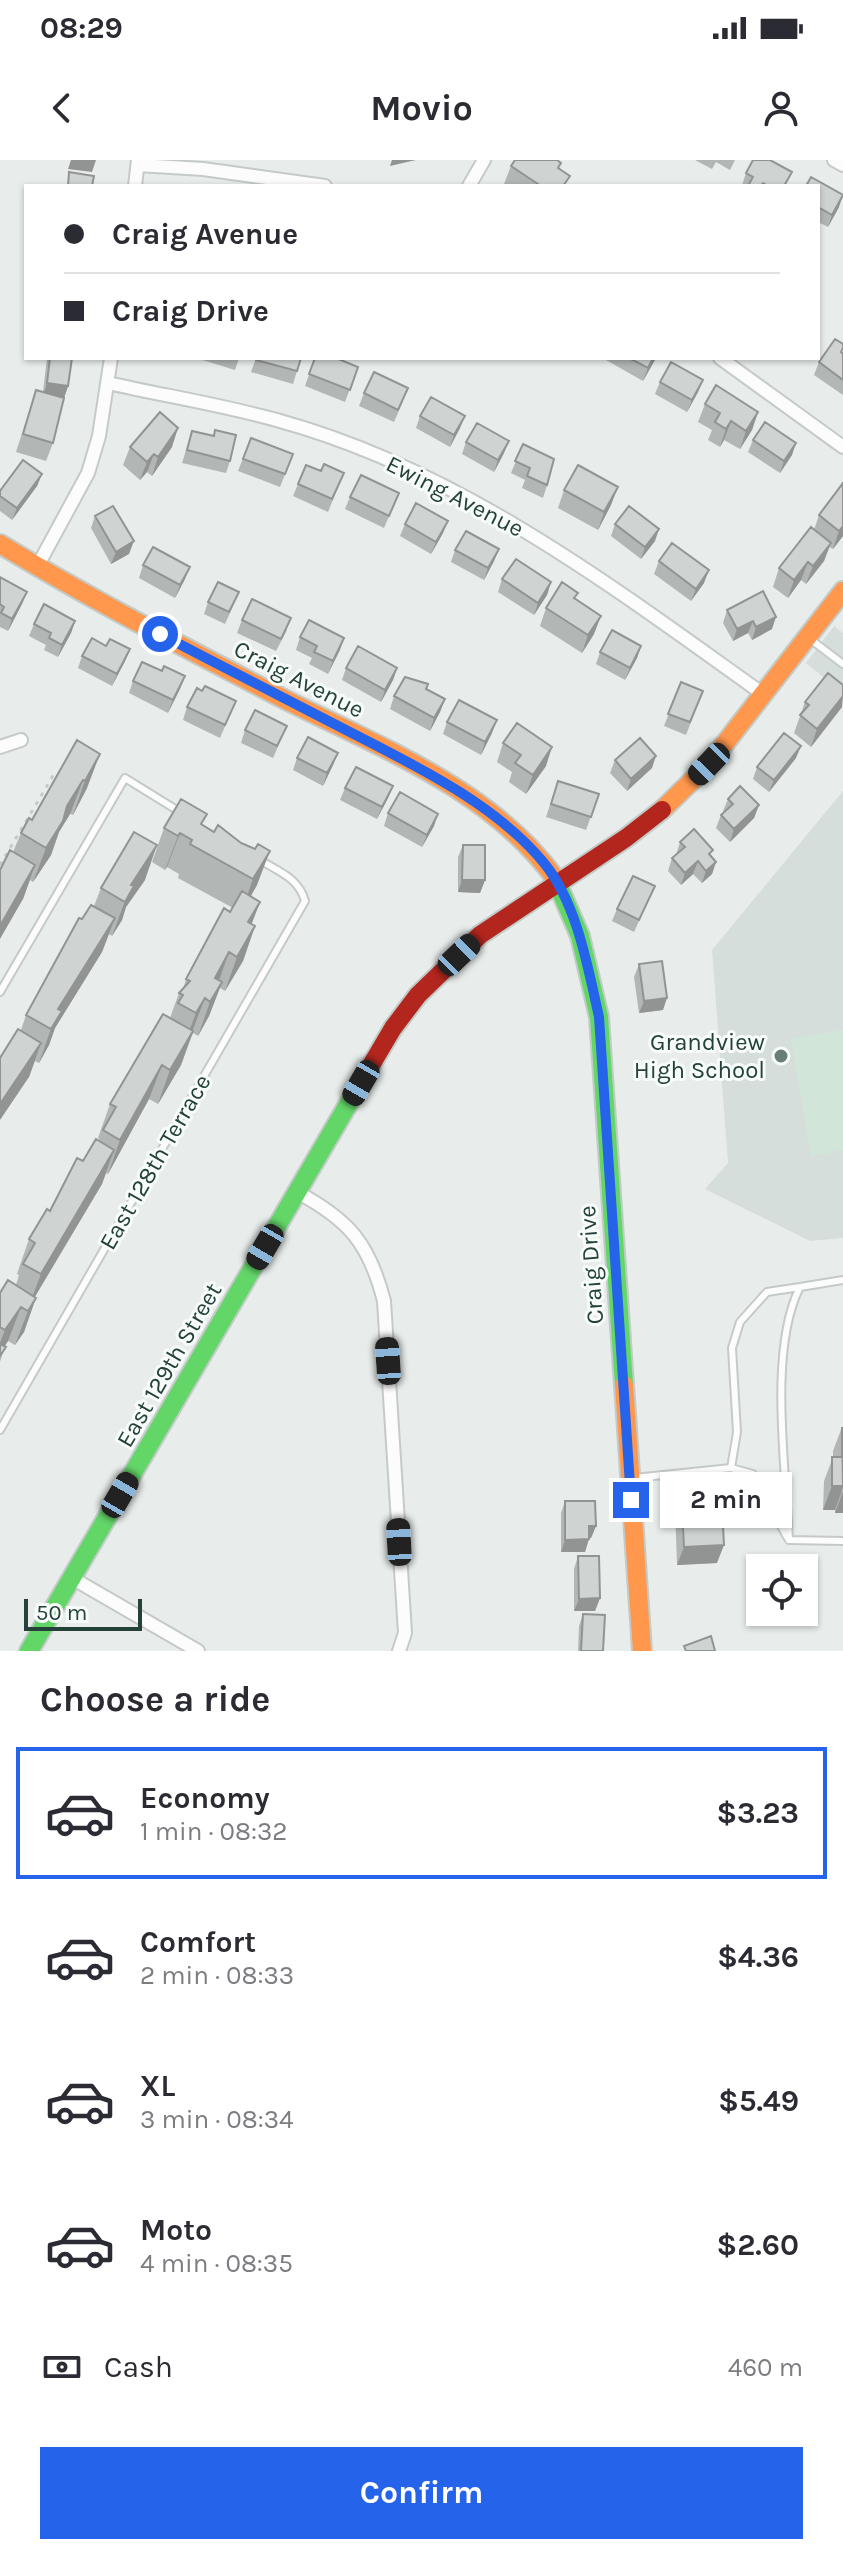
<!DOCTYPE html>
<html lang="en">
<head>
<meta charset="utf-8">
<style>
  :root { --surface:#fff; --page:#f7f7f7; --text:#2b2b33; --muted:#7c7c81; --line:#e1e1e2; --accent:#2563eb }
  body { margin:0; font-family:Karla,sans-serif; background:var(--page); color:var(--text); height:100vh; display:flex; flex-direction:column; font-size:30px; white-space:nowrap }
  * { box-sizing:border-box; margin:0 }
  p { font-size:26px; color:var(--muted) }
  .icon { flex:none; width:44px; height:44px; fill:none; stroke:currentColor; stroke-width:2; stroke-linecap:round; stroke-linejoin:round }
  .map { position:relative; height:1491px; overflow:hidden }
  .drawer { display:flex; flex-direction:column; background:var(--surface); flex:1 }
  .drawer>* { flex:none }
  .top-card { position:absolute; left:24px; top:24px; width:796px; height:176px; border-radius:0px; box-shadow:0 2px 6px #0004; display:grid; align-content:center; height:176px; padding:0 40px; background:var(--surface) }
  .fabs { position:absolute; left:746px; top:1394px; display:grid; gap:16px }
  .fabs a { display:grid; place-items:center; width:72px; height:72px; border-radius:0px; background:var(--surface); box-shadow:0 2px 6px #0004; font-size:40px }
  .scale { position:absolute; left:24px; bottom:20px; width:118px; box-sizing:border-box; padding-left:8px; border:4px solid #24423a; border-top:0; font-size:22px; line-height:28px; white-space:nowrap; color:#24423a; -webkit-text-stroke:6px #f7fbf9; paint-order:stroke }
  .end { position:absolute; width:36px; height:36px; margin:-18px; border:10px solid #2563eb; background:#fff; box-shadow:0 0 0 4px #fff }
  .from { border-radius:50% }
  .bubble { position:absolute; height:56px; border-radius:0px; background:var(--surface); box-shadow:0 2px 6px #0004; font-size:26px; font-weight:700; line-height:56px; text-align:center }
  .car { position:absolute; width:24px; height:48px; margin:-24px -12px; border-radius:10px; box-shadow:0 0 6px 2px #0007; background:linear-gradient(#222 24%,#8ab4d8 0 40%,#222 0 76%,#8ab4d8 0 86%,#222 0) }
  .top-card b { display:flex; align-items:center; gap:28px; height:76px; font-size:30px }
  .top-card b+b { border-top:2px solid var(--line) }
  .top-card i { width:20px; height:20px; background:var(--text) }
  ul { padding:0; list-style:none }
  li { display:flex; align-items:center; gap:24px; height:132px; margin:0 16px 12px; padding:0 24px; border:4px solid transparent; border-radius:0px }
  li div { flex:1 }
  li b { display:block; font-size:30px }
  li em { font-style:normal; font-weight:700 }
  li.selected { border-color:var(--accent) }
  li>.icon { width:72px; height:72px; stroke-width:1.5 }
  h2 { padding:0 40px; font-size:36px; line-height:96px }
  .pay { display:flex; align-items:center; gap:20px; height:88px; padding:0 40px; font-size:30px }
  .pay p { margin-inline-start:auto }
  .cta { display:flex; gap:16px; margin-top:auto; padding:16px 40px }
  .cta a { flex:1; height:92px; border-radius:0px; background:var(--accent); color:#fff; font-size:32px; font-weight:700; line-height:92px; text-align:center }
  .status { display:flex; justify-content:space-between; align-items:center; height:56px; padding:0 40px; background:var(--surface); direction:ltr }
  .status svg { height:22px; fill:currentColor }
  header { display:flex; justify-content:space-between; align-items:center; height:104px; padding:0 40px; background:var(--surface); font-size:36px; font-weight:700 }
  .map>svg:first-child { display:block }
  .built { fill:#d6dedb }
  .green { fill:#d1e6d8 }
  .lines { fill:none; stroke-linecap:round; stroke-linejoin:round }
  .lane-casing { stroke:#c5cac8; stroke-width:10 }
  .street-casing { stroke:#c5cac8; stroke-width:16 }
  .fast-casing { stroke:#c3cbc8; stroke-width:22 }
  .slow-casing { stroke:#c3cbc8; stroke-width:22 }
  .jam-casing { stroke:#c3cbc8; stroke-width:22 }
  .path { stroke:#c3ccca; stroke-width:3; stroke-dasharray:4 6; stroke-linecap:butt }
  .lane { stroke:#fcfcfc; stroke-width:6 }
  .street { stroke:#fcfcfc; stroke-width:12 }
  .fast { stroke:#63d668; stroke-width:18 }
  .slow { stroke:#ff974d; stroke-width:18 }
  .jam { stroke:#b3261e; stroke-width:18 }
  .wall { fill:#b2b6b5 }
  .shaded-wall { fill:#919493 }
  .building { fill:#cfd4d2; stroke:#919493; stroke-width:2 }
  .route { stroke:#2563eb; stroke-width:10 }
  .poi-dot { fill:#697e78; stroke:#f7fbf9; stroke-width:3 }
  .labels { text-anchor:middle; stroke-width:6; stroke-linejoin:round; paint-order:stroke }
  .street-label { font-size:24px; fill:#24423a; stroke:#f7fbf9 }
  .poi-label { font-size:24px; fill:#24423a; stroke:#f7fbf9; text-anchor:end }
</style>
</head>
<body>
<div class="status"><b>08:29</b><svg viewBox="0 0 49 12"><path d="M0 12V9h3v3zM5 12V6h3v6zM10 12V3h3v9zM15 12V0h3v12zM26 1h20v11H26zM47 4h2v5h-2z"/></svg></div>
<header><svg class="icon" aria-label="back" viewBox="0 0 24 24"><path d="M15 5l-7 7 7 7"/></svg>Movio<svg class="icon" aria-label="person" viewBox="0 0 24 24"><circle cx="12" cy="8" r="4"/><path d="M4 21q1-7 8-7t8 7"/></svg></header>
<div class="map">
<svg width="843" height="1491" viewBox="0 0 843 1491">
  <rect width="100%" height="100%" fill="#e8edeb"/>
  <!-- built -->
  <path class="built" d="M834,466L843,473V533L806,503Z
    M843,631V1078L810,1081L705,1029L728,1003L712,790Z"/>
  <!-- green -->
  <path class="green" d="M843,870V990L811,996L791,879Z"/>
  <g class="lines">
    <!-- lane casing -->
    <g class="lane-casing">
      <path id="lane" d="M810,479L843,504
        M0,832L125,618L180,652
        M843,1120L800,1127C768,1190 786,1309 789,1380L843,1381
        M0,1270L305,741C299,718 278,711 258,699
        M731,1308L737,1272L732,1188L740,1162L767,1132L800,1127
        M634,1318L731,1308L753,1314L787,1377"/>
    </g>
    <!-- street casing -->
    <g class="street-casing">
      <path id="street" d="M834,0L843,5
        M138,5L203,9L325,26
        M135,26L138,0
        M469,26L484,0
        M720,198L843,287
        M108,223C165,236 224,245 280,261C461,311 613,427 763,534
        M37,407L88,313L99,276L111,198
        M0,587L21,580
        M297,1032C349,1060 369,1083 384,1141L405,1473L399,1491
        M72,1418L198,1491"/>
    </g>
    <!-- fast casing -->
    <g class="fast-casing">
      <path id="fast" d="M555,718L580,776L599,857L624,1225
        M29,1491L360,924"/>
    </g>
    <!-- slow casing -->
    <g class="slow-casing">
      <path id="slow" d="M0,384C90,439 184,487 278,536C374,585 489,627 555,718
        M662,650L709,604L843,431
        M624,1225L642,1491"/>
    </g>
    <!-- jam casing -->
    <g class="jam-casing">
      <path id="jam" d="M360,924L393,868L418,835L480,775L626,678L662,650"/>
    </g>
    <!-- path -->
    <path class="path" d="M0,705L54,614"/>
    <!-- lane -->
    <use href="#lane" class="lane"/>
    <!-- street -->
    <use href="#street" class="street"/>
    <!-- fast -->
    <use href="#fast" class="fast"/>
    <!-- slow -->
    <use href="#slow" class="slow"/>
    <!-- jam -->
    <use href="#jam" class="jam"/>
  </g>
  <!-- wall -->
  <path class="wall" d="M695,0H735L730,10L716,2L712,9Z
    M511,6L559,9L566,26H507L504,24Z
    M746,13L786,26H743L742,25Z
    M818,26L839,47L828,67L818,62Z
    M842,193L843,194V235L814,215L819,202Z
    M47,198H72L68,226L64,238L53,283L46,301L16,292L36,230L43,232Z
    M196,198H239L235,210Z
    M256,198H301L293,224L251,212Z
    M315,198L358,207L345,242L305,226Z
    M607,198H656L643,221L606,200Z
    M703,220L698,232L687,252L655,234L660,222Z
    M364,233L403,241L394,262L359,246Z
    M705,244L758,252L752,270L740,289L724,280L720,287L708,280L712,270L698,262Z
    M420,256L460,268L450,287L416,268Z
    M215,270L230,301L226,313L182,303L192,271L213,276Z
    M251,278L293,294L280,327L238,311Z
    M753,280L792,295L780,313L748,292Z
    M466,282L504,293L494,312L462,294Z
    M523,284L547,325L543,338L522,328L525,320L511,313Z
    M130,287H172L152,316L147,312L140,320L123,305Z
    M321,311L344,313L328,352L293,336L298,324Z
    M42,314L37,326L12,360L0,351V331Z
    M843,323V376L833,389L829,387L824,401L806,424L801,420L788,438L773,427L779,408L814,370L819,355Z
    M564,330L611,345L598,370L558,348Z
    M399,333L384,368L345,349L350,337Z
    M95,356L129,394L111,404L91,368Z
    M405,364L443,373L431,394L400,376Z
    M615,364L655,381L641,399L611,376Z
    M499,389L494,401L484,420L451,402L455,390Z
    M659,401L704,423L691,441L654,414Z
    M143,405L185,419L175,438L139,418Z
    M0,417L27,432L22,444L8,471L0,467Z
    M502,419L551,422L547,435L534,455L498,432Z
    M576,439L594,474L582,493L540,466L546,448Z
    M208,442L234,444L225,464L204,454Z
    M727,450L772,469L752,480L748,473L733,481L723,463Z
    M242,460L287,470L276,491L237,473Z
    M75,461L71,473L58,497L44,490L46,485L29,476L34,464Z
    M300,477L344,478L328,514L309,504L312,498L296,490Z
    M641,486L637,498L625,520L596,504L600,492Z
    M130,489L125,501L112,526L78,508L82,496Z
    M346,508H397L393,520L381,542L342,520Z
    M162,511L185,516L168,553L129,533L133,521Z
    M681,522L703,531L686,575L664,566Z
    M427,529L445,539L440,552L430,571L390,549L394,536Z
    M202,531L236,541L220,578L183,560L187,547Z
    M805,542L842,547L811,587L794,573Z
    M447,562L492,573L481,595L443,574Z
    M287,566L273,598L241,583L245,570Z
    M77,580L87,628L73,655L70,654L59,672L51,695L33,722L30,720L23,739L13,692L21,673L32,660Z
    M503,583L546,606L526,634L509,622L512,612L497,602Z
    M338,593L333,605L323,626L293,610L297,598Z
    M796,598L769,632L753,619L757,607Z
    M615,600L652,608L627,631L610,613Z
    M558,621L599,634L586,670L546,657Z
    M393,626L388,638L377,659L340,640L345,628Z
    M728,639L759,645L754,658L730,682L716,668L721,655L724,652L723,651Z
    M388,653L434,666L422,687L384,666Z
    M203,665L214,672L218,665L257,725L251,736L260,742L251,764L255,766L243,801L225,831L220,828L209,856L198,876L193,873L181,905L158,944L149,939L108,1014L106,1013L102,1024L35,1137L24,1172L15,1185L8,1181L5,1186L0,1202V1133L16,1125L19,1115L17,1114L29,1079L50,1051L83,1001L99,981V979L98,978L110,944L170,858L179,833L183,829L186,819L233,748L178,718L179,714L167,707L165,710L152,702L164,668Z
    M680,682L711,695L716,702L712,714L702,723L693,714L681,725L668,711L672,698L676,695Z
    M463,685L485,720L480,733L458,732V697Z
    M145,720L126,747L122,760L112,776L109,774L102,792L55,868L49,885L39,903L35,901L29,917L21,870L26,855L82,759L94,746L101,728Z
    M655,726L634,772L612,761L617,749Z
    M639,804L663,850L639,853L634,817Z
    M842,1267L843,1353H835V1350H823L824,1321L833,1297V1291Z
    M681,1330L717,1403L677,1405L675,1348Z
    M565,1341L596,1366L591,1378H589L585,1392H561V1353Z
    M578,1396L600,1438L595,1451H574V1409Z
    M583,1454L603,1491H578L579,1466Z"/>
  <!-- shaded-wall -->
  <path class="shaded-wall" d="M71,0H96L92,12L68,9Z
    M392,0H416L390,6Z
    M843,35L839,47L828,67L832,55Z
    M653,198H656L643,221L648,208Z
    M703,220L698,232L687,252L692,240Z
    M47,223L68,226L64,238L43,236Z
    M758,252L752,270L740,289L746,271Z
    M465,256L460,268L450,287L454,275Z
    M731,261L724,280L720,287L726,269Z
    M178,268L172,287L152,316L158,297Z
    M509,281L504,293L494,312L498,300Z
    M796,283L792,295L780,313L784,301Z
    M154,294L147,312L140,320L147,302Z
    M42,314L37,326L12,360L17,348Z
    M618,327L611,345L598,370L604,352Z
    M448,361L443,373L431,394L436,382Z
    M843,366V376L833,389L839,371Z
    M659,369L655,381L641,399L645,387Z
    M134,381L129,394L111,404L116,392Z
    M831,383L824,401L806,424L813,406Z
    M499,389L494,401L484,420L488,408Z
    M808,402L801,420L788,438L794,420Z
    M190,407L185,419L175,438L180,425Z
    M709,410L704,423L691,441L696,429Z
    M551,422L547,435L534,455L538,443Z
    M27,432L22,444L8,471L12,459Z
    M601,456L594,474L582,493L588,475Z
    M776,457L772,469L752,480L756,467Z
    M75,461L71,473L58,497L62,485Z
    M753,461L748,473L733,481L737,469Z
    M344,478L340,490L328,514L333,501Z
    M641,486L637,498L625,520L630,508Z
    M130,489L125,501L112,526L117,514Z
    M397,508L393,520L381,542L385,530Z
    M185,516L180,529L168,553L173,540Z
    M843,536L842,547L811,587L817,569Z
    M445,539L440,552L430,571L434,558Z
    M497,560L492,573L481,595L485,582Z
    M801,586L796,598L769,632L774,620Z
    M552,587L546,606L526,634L533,615Z
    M338,593L333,605L323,626L327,613Z
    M100,594L87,628L73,655L85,621Z
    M656,596L652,608L627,631L631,619Z
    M83,620L70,654L59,672L51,695L33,722L46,688L67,646Z
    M393,626L388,638L377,659L382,647Z
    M759,645L754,658L730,682L734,669Z
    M438,654L434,666L422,687L427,675Z
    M180,673L167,707L165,710L178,676Z
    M157,685L145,720L126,747L122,760L112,776L131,725Z
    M270,691L257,725L241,753L253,719Z
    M698,701L693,714L681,725L685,713Z
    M716,702L712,714L702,723L706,711Z
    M35,705L23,739L0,779V766Z
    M462,720H485L480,733L458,732Z
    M260,742L247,776L248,762Z
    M115,758L102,792L55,868L49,885L39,903L58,849Z
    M255,766L243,801L225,831L237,797Z
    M229,792L217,826L215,818Z
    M222,822L209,856L198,876L210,842Z
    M205,838L192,872L183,887L196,853Z
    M667,838L663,850L639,853L644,841Z
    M193,871L181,905L158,944L170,910Z
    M41,883L29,917L0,960V944Z
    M162,905L149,939L108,1014L120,980Z
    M114,990L102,1024L28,1148L41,1114Z
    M36,1138L24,1172L15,1185L28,1151Z
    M21,1147L8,1181L0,1193V1183L5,1170Z
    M832,1326H843V1328L835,1350H823Z
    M843,1331V1353H835Z
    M589,1366H596L591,1378H585Z
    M589,1379L585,1392H561L565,1380Z
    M724,1385L717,1403L677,1405L684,1387Z
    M600,1438L595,1451H574L579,1439Z"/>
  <!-- building -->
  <path class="building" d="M515,0H557L561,3L558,8L570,16L563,26H541L511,6Z
    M753,0H770L792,12L784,26H768L763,23L761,26H748L753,17L746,13Z
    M69,12L94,16L92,26H68Z
    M811,17L843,35L832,55L818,47V26H806Z
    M835,179L843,184V188L841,192L843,194V220L819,202Z
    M50,198H72L68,226L47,223Z
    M256,198H301L297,211L256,200Z
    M315,198H336L358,207L350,230L309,214Z
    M629,198H653L648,208Z
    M671,202L703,220L692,240L660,222Z
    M374,212L408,228L398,250L364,233Z
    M716,225L758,252L746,271L731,261L726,269L715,262L720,253L705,244Z
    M36,230L64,238L53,283L23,274Z
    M431,237L465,256L454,275L420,256Z
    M160,252L178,268L158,297L154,294L147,302L130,287Z
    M765,262L796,283L784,301L753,280Z
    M477,263L509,281L498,300L466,282Z
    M215,270L236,275L230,301L187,290L192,271L214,276Z
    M251,278L293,294L285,314L243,299Z
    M523,284L554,299L547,325L527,316L530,308L515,301Z
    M23,300L42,314L17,348L0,336V331Z
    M324,304L344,313L332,339L298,324L306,305L321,311Z
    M578,305L618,327L604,352L564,330Z
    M361,315L399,333L389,356L350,337Z
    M843,323V366L839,371L819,355Z
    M416,343L448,361L436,382L405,364Z
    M113,346L134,381L116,392L95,356Z
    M629,346L659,369L645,387L615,364Z
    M811,367L831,383L813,406L808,402L794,420L779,408Z
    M466,371L499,389L488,408L455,390Z
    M672,383L709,410L696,429L659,401Z
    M153,387L190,407L180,425L143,405Z
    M516,399L551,422L538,443L502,419Z
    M0,417L27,432L12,459L1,453L4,447L0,444Z
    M218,422L239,432L229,452L208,442Z
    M562,422L578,433L574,438L601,456L588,475L546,448Z
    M763,431L776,457L756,467L753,461L737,469L727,450Z
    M252,439L291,458L281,479L242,460Z
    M44,444L75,461L62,485L49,478L51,473L34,464Z
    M309,460L344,478L333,501L314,492L317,486L300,477Z
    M612,470L641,486L630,508L600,492Z
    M92,478L106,486L110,479L130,489L117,514L82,496Z
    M358,486L397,508L385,530L346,508Z
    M142,502L162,511L164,506L185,516L173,540L133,521Z
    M828,513L843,525V536L817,569L800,555L809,545L805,542Z
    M405,517L428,524L426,529L445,539L434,558L394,536Z
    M681,522L703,531L690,562L668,554Z
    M205,526L236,541L225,565L187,547L197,528L202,531Z
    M459,540L497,560L485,582L447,562Z
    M255,550L287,566L277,586L245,570Z
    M517,563L552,587L533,615L515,603L521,595L503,583Z
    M784,573L801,586L774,620L757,607Z
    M308,577L338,593L327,613L297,598Z
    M640,578L656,596L631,619L615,600Z
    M77,580L100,594L85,621L83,620L67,646L63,661L46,688L21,673L29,658L32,660Z
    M356,607L393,626L382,647L345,628Z
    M558,621L599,634L591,657L551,644Z
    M740,626L759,645L734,669L721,655L733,644L728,639Z
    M400,632L438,654L427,675L388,653Z
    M181,639L207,654L201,664L214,672L218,665L241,683L255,689L258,684L270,691L253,719L190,684L192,680L180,673L178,676L164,668Z
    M694,669L713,690L709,694L716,702L706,711L698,701L685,713L672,698L685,687L680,682Z
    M134,672L157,685L131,725L134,726L125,742L101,728Z
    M463,685H485V720H462Z
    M10,690L35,705L0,766V710Z
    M633,716L655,726L639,760L617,749Z
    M242,731L260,742L248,762L255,766L237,797L229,792L215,818L222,822L210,842L205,838L196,853L178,843L183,835L179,833L190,821L186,819L224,748L230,752Z
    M91,745L115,758L58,849L62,851L51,869L26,855L79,758L82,759Z
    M662,801L667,838L644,841L639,804Z
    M163,854L193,871L170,910L162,905L120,980L103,970L116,947L110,944Z
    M18,869L41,883L0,944V898Z
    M96,979L114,990L41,1114L23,1104L35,1083L29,1079L47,1049L50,1051L77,998L83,1001Z
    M8,1120L36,1138L28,1151L21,1147L5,1170L0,1167V1133Z
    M0,1184L6,1187L0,1196Z
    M842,1267L843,1326H832V1297H842Z
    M721,1328L724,1385L684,1387L681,1330Z
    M565,1341H595L596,1366H589V1379L565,1380Z
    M578,1396H599L600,1438L579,1439Z
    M583,1454L605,1455L603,1491H581Z
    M711,1476L715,1491H686L684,1486Z"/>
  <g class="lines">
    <!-- route -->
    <path class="route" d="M160,474C221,506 282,537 344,569C412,604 495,643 544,703C577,743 588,808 599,857L631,1340"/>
  </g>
  <!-- markers -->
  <circle class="poi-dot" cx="781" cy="896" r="8"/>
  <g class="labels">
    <!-- street labels -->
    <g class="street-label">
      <text transform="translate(455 336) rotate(27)" y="8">Ewing Avenue</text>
      <text transform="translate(299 519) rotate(27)" y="8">Craig Avenue</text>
      <text transform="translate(155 1002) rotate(-60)" y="8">East 128th Terrace</text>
      <text transform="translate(591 1105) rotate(-94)" y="8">Craig Drive</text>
      <text transform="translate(169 1205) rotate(-60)" y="8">East 129th Street</text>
    </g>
    <!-- poi labels -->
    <g class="poi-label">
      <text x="765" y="890">Grandview<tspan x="765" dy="28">High School</tspan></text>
    </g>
  </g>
</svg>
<div class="fabs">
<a><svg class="icon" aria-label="locate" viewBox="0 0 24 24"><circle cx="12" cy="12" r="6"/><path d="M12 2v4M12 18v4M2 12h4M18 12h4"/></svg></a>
</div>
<div class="scale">50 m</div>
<i class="end from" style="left:160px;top:474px"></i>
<i class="end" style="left:631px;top:1340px"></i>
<div class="bubble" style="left:660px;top:1312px;width:132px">2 min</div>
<i class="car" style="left:709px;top:604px;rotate:224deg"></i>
<i class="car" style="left:459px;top:795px;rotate:46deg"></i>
<i class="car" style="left:361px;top:923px;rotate:210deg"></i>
<i class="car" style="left:265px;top:1087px;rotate:210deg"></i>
<i class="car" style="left:388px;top:1201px;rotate:356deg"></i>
<i class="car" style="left:120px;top:1335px;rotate:30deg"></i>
<i class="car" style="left:399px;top:1382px;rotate:357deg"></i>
<div class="top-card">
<b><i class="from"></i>Craig Avenue</b>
<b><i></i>Craig Drive</b>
</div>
</div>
<section class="drawer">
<h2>Choose a ride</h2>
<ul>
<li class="selected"><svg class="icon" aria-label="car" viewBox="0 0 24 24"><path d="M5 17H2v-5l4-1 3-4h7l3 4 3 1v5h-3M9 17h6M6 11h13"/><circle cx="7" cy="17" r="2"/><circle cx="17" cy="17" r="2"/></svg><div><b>Economy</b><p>1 min · 08:32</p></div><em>$3.23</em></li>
<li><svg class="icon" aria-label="car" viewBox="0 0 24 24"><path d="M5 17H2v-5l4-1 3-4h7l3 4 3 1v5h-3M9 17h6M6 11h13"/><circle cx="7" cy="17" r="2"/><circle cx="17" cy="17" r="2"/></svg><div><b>Comfort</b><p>2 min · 08:33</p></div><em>$4.36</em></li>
<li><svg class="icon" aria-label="car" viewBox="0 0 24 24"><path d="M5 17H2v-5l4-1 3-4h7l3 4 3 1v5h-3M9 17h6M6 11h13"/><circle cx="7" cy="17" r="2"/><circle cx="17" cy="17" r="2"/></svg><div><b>XL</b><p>3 min · 08:34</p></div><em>$5.49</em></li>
<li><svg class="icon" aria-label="car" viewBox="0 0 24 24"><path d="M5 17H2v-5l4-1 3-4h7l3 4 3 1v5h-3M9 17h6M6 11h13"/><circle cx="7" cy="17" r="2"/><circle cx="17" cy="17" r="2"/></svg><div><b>Moto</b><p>4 min · 08:35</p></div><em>$2.60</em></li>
</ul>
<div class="pay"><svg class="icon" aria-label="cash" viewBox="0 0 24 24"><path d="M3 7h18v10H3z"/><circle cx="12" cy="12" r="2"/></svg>Cash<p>460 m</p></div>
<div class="cta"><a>Confirm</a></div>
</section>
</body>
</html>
